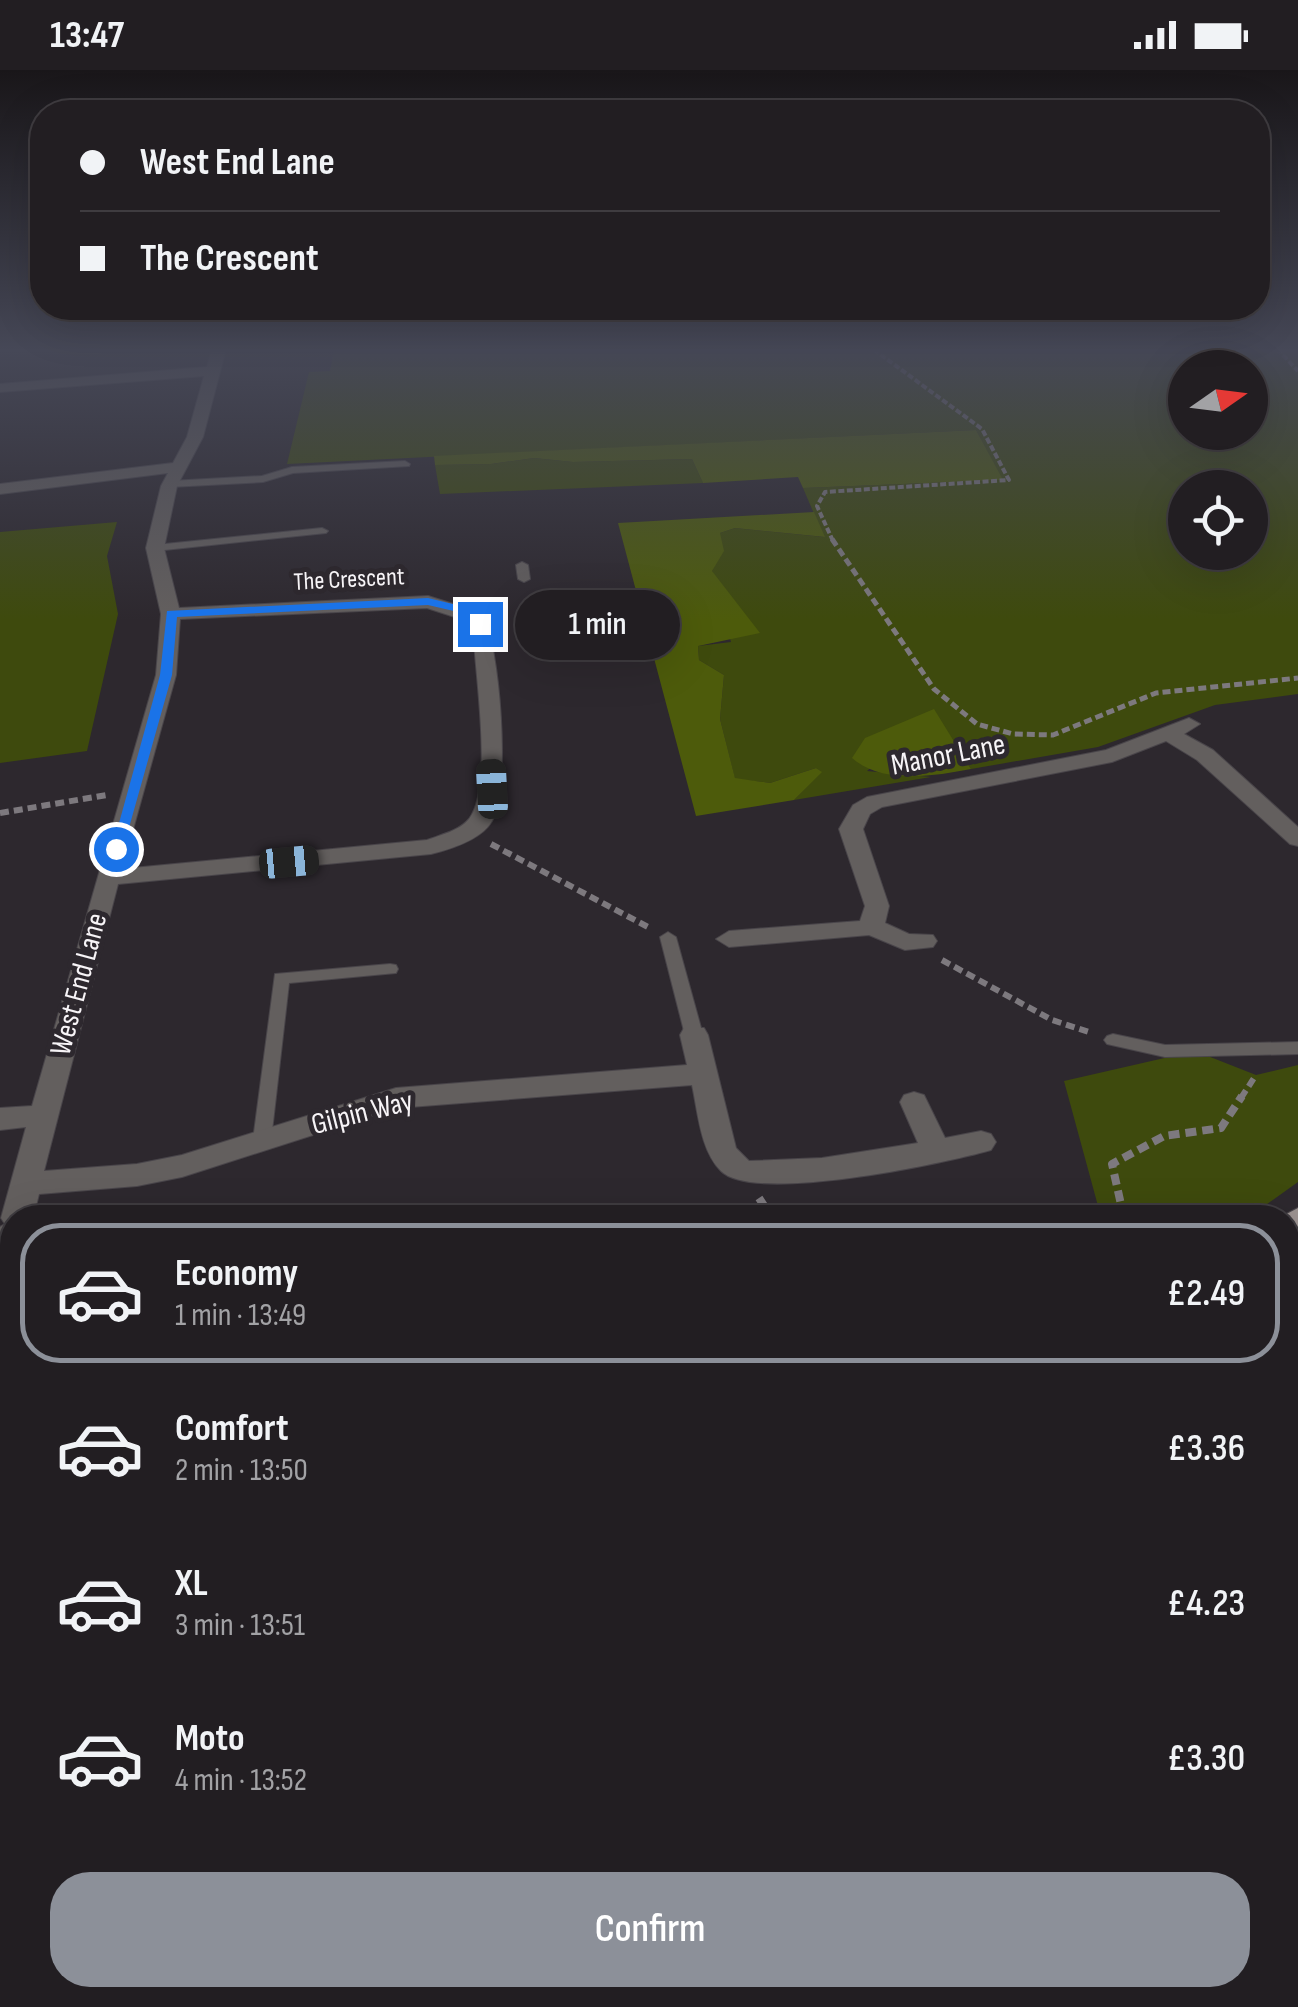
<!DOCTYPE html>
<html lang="en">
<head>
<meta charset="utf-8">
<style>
  :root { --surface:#221e22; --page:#2e2b2f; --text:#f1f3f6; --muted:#a2a2a5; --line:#3f3c40; --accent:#8c9099 }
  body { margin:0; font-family:"Sofia Sans Condensed",sans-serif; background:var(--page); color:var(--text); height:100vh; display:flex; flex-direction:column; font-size:38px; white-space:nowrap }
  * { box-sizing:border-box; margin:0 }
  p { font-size:32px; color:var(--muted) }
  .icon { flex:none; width:55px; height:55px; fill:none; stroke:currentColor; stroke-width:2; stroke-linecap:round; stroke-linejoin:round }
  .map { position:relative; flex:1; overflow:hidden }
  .drawer { position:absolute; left:0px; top:1135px; width:1300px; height:802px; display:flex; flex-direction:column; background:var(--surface); border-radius:40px 40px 0 0; box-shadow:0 10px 40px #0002,0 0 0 2px var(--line) }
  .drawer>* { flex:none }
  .guide { position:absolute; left:30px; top:30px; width:1240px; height:220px; border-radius:40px; box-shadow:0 10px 40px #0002,0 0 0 2px var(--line); display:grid; align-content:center; height:220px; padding:0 50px; background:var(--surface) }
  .needle { width:65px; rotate:76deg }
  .fabs { position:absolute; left:1168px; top:280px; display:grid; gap:20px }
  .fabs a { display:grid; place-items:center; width:100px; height:100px; border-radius:50%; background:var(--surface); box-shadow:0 10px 40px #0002,0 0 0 2px var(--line); font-size:50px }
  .end { position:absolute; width:45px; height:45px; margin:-22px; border:12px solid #1a73e8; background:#fff; box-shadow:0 0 0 5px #fff }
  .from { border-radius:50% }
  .bubble { position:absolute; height:70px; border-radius:35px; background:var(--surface); box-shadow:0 10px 40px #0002,0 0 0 2px var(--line); font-size:32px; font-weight:600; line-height:70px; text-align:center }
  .car { position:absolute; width:30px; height:60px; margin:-30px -15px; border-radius:12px; box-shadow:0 0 8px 2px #0007; background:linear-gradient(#222 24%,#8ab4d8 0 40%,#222 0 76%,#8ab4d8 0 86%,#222 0) }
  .guide b { display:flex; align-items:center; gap:35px; height:95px; font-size:38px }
  .guide b+b { border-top:2px solid var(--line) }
  .guide i { width:25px; height:25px; background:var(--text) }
  ul { padding:18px 0 0; list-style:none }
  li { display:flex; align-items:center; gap:30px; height:140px; margin:0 20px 15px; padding:0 30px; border:5px solid transparent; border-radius:40px }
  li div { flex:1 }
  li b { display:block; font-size:38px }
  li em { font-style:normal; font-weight:600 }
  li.current { border-color:var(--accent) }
  li>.icon { width:90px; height:90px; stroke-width:1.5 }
  .primary-button { display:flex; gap:20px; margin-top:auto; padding:20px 50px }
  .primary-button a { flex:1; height:115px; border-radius:40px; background:var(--accent); color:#fff; font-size:40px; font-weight:600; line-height:115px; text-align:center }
  .status { display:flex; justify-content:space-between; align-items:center; height:70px; padding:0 50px; background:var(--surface); direction:ltr }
  .status svg { height:28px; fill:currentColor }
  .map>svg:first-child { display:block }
  .green { fill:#3e4a0d; fill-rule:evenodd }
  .forest { fill:#4d5b0b }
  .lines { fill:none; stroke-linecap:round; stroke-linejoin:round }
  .service-casing { stroke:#49454a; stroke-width:2 }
  .minor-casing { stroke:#49454a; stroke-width:2 }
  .primary-casing { stroke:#49454a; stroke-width:2 }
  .path-far3 { stroke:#7d797e; stroke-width:4; stroke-dasharray:6 2.5; stroke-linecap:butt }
  .path-far2 { stroke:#7d797e; stroke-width:5; stroke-dasharray:8 4; stroke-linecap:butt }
  .path-far1 { stroke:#7d797e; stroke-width:6; stroke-dasharray:9 5; stroke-linecap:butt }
  .path { stroke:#7d797e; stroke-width:8; stroke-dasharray:11 6; stroke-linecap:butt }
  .service { fill:#635f5e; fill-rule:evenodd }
  .minor { fill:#635f5e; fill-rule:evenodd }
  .primary { fill:#9c9391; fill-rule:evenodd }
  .route { fill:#1a73e8 }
  .labels { text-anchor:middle; stroke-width:10; stroke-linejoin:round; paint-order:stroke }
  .far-street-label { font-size:25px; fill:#f7f4f7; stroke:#2d282e }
  .street-label { font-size:30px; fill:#f7f4f7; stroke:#2d282e }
</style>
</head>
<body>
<div class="status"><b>13:47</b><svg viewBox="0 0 49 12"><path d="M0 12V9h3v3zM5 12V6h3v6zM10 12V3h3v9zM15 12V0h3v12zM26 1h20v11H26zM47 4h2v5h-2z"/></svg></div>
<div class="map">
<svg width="1298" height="1937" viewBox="0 0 1298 1937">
  <rect width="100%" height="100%" fill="#2d282e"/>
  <!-- green -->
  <path class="green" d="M334,279H1298V624L1215,635L1098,677L971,699L933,640L867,701L931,707L794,730L821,702L816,698L770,713L735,709L720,649L724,605L699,590L698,576L731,572L712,501L720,463L735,458L824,467L803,418L1002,410L976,360L287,394L309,302L330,301ZM1185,298H1250V362H1185ZM1185,418H1250V482H1185Z
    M534,388L573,392L692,389L703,413L440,424L435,395L491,394Z
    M117,452L107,486L118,544L87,681L0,693V462Z
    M1195,981L1256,1005L1298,995V1112L1249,1147H1101L1064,1011Z"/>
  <!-- forest -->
  <path class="forest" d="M976,360L1003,410L803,418L798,407L703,413L692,389L573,392L534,388L491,394L435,395L434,386Z
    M814,442L825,467L735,458L720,463L724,481L712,501L760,563L698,576L699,590L724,605L720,649L735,708L770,713L816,698L822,702L794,730L696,746L618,453Z
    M934,639L971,699C934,706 883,715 852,688L865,668Z"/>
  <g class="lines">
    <!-- service casing -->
    <g class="service-casing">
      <path id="service" d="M405,391L410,394L409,396L293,403L263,412L170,417L165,414L170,411L262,406L292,397Z
        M322,458L328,461L326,463L155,481L149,478L155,475Z
        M522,492L528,495L530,509L524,512L518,509L516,495Z
        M668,862L676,867L703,965L694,971L685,965L660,867Z
        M390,894L396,895L398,899L396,903L289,913L271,1070L269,1075H255L253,1070L275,904Z
        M1113,964L1165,975L1298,972V984L1165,987L1107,974L1104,970L1107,966Z
        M12,1276V1294L0,1296V1278Z"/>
    </g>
    <!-- minor casing -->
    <g class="minor-casing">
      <path id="minor" d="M212,279H226L203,367L177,416L164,478L179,538L428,526L482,543C500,575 511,719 492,751C481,770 451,779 431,784L118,814L44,1101L137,1094L182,1085L396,1018L687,995L680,965L684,958H704L708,965L736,1078L749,1091L822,1088L918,1073L900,1032L904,1025L914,1022L924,1025L945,1068L981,1061L991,1064L996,1072L991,1080C946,1093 754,1134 721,1101C700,1080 698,1042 692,1015L397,1038L182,1107L137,1116L39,1124L33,1148H12V1219L0,1225V1157L5,1154L1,1148L26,1057L0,1060V1038L32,1036L156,605L161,544L146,478L161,416L168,403L0,424V414L173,393L187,367L204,306L0,322V314L207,297ZM427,538L467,551L474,570C476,611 493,718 469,749C459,761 440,765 427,770L122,799L176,605L180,549Z
        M1189,648L1200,654L1184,664L1213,680L1298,757V776L1290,774L1197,690L1166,671L1112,692L882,737L870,744L863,759L889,836L885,853L909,864L933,865L937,871L933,877L905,880L869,865L729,877L716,869L729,861L860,851L865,836L839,759L853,735L867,727L1106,680Z
        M1288,1221L1298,1224V1259L1288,1255Z
        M1288,1718L1298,1722V1779L1288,1774Z
        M1298,1837V1883L1293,1885L1288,1882V1842Z"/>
    </g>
    <!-- primary casing -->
    <g class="primary-casing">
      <path id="primary" d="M1298,1138V1167L1288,1170V1148H1279Z
        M164,1925H225L220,1937H159Z"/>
    </g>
    <!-- path-far3 -->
    <path class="path-far3" d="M1277,279L1298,301
      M833,471L817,436L825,422L1009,410L982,359L873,279"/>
    <!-- path-far2 -->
    <path class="path-far2" d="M832,469L934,619L977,654L1013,664L1053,665L1156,623L1298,608"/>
    <!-- path-far1 -->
    <path class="path-far1" d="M0,743L107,725
      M491,774L648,857
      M942,890L1052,950L1092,963
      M1241,1028L1256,1005"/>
    <!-- path -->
    <path class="path" d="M759,1128L772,1148
      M1124,1148L1112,1094L1164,1066L1221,1058L1242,1026"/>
    <!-- service -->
    <use href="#service" class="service"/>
    <!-- minor -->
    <use href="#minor" class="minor"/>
    <!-- primary -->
    <use href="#primary" class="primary"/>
  </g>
  <!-- sky -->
  <linearGradient id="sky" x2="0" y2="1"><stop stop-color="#191619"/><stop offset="0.51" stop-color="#464857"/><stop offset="1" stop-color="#464857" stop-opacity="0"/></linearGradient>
  <rect width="1298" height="550" fill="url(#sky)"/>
  <!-- route -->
  <path class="route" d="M428,528L465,537L486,554L476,556L458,542L428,535L177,547L172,605L123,779L111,782L160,605L167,541Z"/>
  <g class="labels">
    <!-- far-street labels -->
    <g class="far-street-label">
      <text transform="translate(349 508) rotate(-3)" y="9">The Crescent</text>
    </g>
    <!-- street labels -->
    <g class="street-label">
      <text transform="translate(948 684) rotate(-11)" y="10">Manor Lane</text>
      <text transform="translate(78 914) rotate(-75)" y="10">West End Lane</text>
      <text transform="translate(362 1042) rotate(-14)" y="10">Gilpin Way</text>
    </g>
  </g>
</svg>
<div class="fabs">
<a><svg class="needle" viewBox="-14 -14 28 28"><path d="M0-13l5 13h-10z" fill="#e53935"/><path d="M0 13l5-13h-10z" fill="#a2a2a5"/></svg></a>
<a><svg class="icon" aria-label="locate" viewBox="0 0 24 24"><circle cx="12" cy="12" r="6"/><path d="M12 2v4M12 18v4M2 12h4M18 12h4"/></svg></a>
</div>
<i class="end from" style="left:116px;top:779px"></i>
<i class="end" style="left:480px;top:554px"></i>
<div class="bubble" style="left:515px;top:520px;width:165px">1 min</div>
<i class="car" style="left:492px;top:719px;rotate:357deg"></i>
<i class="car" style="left:289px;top:792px;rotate:85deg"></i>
<div class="guide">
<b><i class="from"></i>West End Lane</b>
<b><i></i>The Crescent</b>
</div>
<section class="drawer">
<ul>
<li class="current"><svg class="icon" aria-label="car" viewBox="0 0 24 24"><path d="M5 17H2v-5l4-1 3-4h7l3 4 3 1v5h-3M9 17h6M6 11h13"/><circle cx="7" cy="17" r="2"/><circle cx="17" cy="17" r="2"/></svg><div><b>Economy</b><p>1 min · 13:49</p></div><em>£2.49</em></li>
<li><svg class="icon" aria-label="car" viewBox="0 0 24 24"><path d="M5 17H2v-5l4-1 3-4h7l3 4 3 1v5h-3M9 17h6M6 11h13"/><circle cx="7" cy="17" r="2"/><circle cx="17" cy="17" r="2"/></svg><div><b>Comfort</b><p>2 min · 13:50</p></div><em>£3.36</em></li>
<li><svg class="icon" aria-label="car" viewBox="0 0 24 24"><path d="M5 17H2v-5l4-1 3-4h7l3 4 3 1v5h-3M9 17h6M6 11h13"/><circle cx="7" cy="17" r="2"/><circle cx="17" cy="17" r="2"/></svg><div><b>XL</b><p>3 min · 13:51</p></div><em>£4.23</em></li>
<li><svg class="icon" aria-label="car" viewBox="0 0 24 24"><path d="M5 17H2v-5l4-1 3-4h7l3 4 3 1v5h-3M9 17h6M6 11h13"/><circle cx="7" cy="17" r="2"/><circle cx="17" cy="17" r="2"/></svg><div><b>Moto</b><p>4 min · 13:52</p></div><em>£3.30</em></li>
</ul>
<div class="primary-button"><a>Confirm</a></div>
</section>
</div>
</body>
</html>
